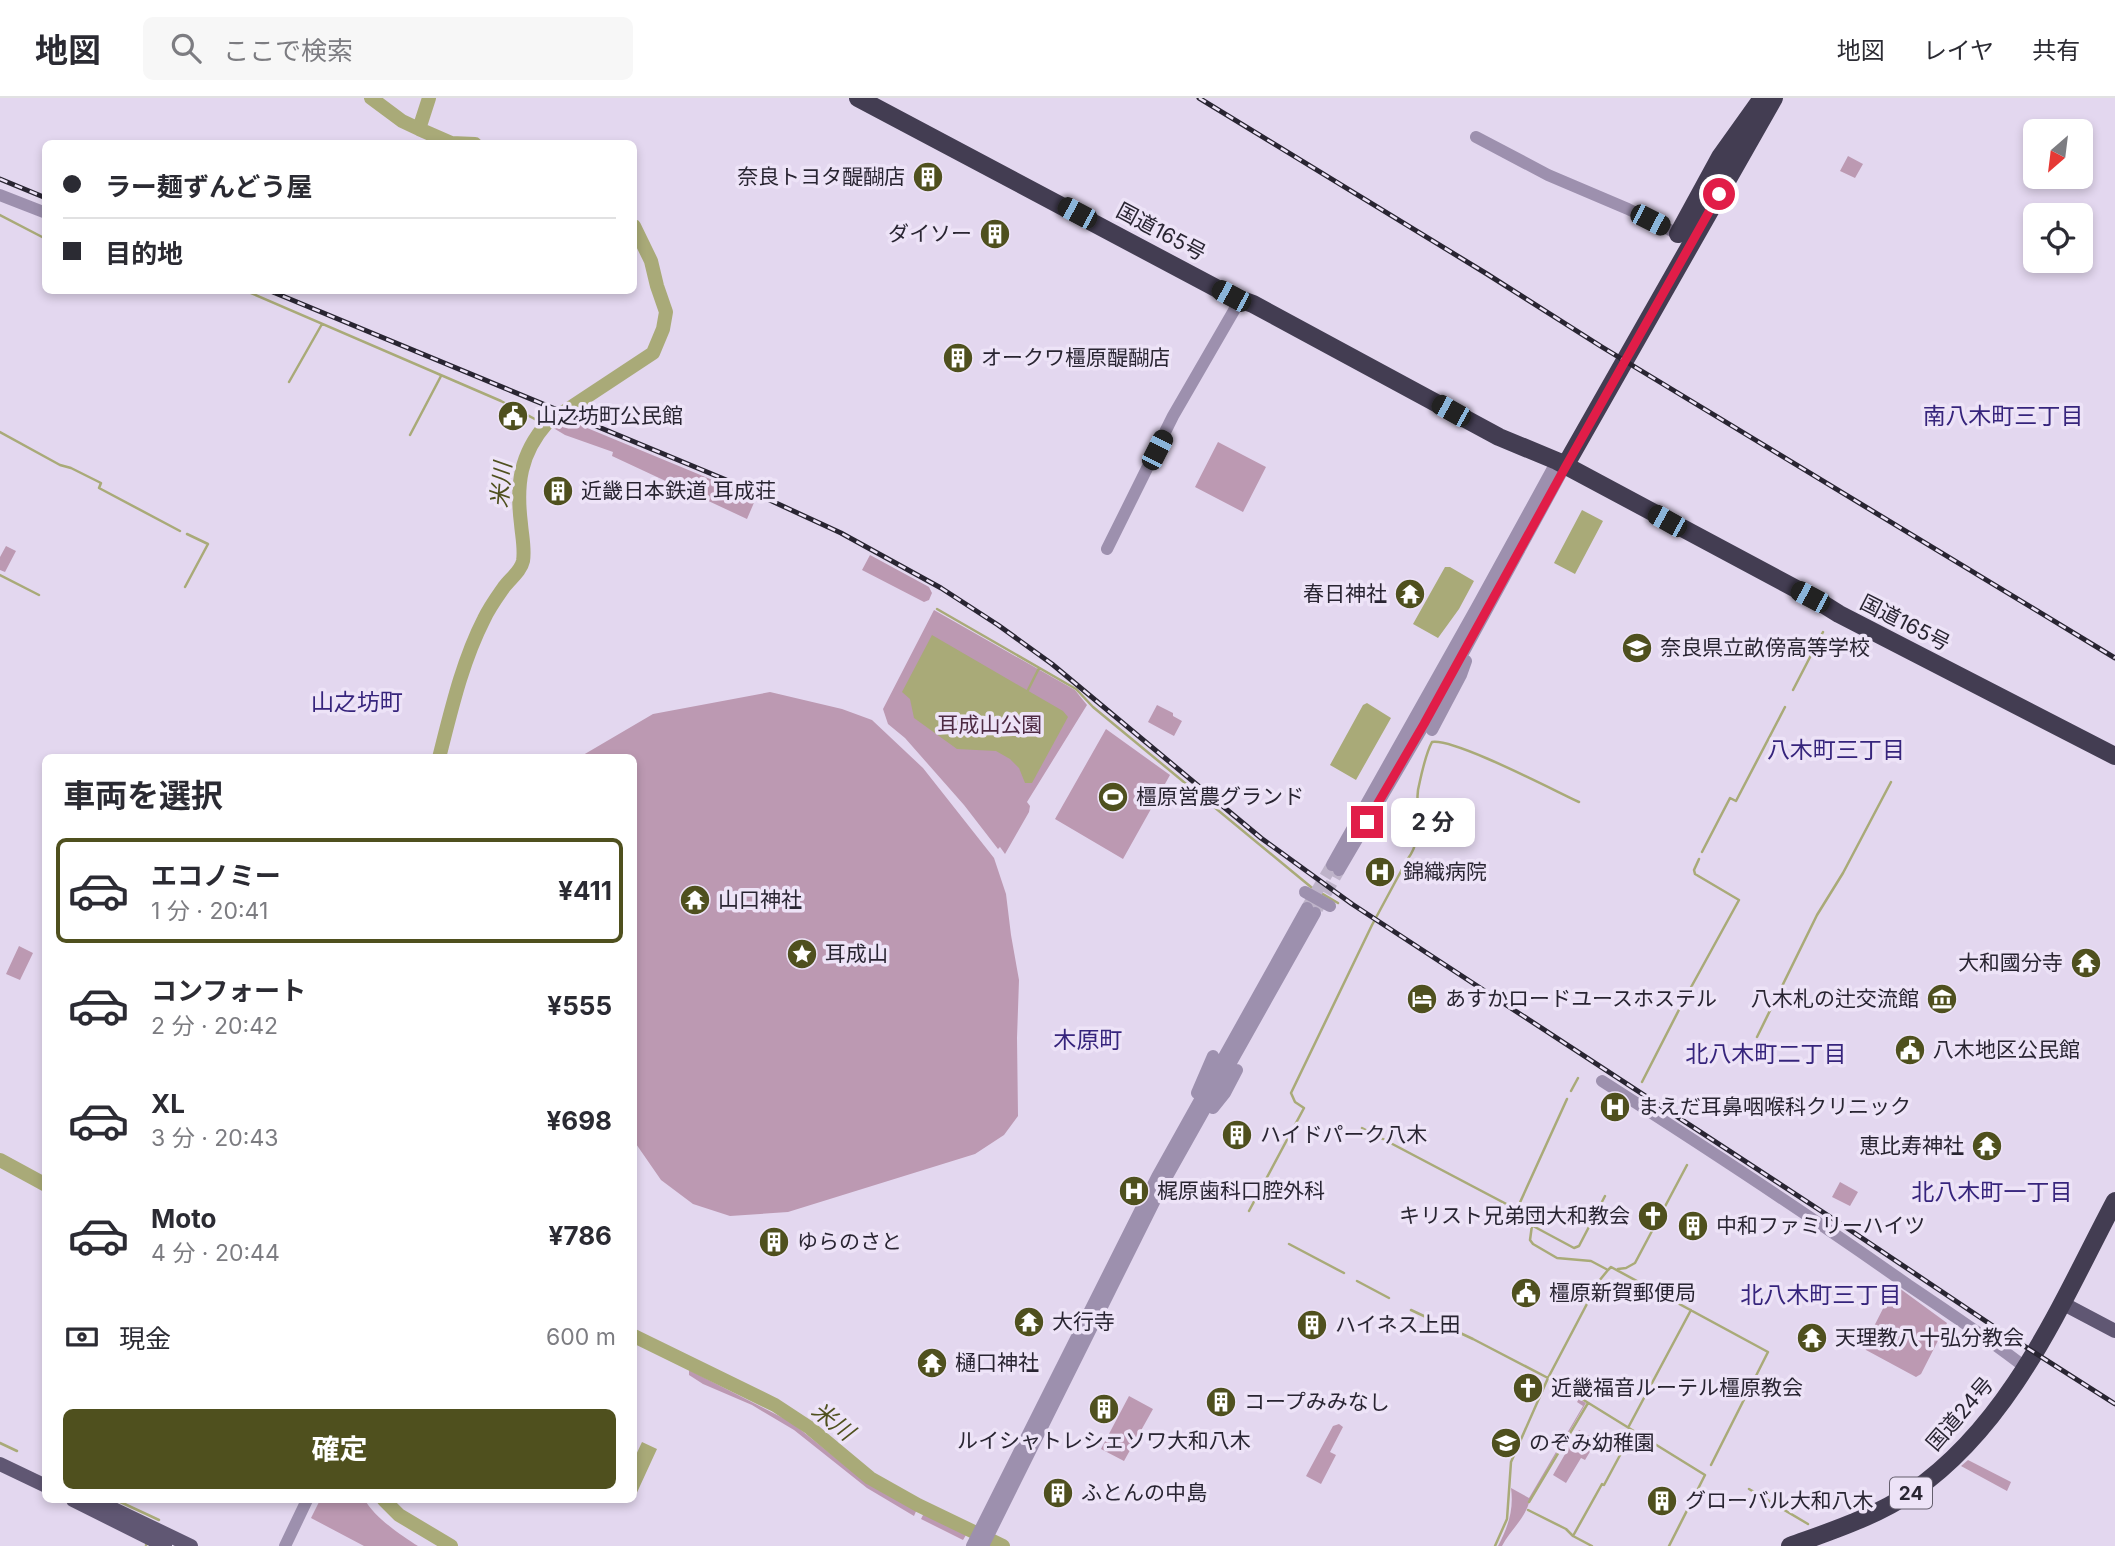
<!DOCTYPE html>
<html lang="ja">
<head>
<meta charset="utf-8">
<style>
  :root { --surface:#fff; --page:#f7f7f7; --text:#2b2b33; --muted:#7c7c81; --line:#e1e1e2; --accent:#4f501e }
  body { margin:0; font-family:Inter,"Noto Sans JP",sans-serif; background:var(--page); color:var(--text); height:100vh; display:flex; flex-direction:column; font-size:26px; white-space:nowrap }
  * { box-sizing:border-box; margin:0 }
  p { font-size:23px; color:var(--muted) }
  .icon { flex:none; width:38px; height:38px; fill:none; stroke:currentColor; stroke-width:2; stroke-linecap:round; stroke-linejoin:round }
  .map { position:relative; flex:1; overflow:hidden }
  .panel { position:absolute; left:42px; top:656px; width:595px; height:749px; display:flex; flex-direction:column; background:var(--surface); border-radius:10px; box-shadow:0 4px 10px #0003 }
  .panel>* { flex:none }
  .top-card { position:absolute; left:42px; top:42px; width:595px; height:154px; border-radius:10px; box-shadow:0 4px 10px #0003; display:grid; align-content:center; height:154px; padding:0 21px; background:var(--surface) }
  .needle { width:46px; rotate:208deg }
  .controls { position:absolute; left:2023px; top:21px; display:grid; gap:14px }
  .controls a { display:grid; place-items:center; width:70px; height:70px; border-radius:10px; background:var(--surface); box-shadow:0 4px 10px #0003; font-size:35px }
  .end { position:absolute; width:32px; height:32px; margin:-16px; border:9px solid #e11d48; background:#fff; box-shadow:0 0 0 4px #fff }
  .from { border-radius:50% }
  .bubble { position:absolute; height:49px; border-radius:10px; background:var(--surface); box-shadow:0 4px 10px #0003; font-size:23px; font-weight:700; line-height:49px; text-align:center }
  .car { position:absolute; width:21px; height:42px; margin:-21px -10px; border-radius:9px; box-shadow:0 0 5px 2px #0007; background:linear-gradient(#222 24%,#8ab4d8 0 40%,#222 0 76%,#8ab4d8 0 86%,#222 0) }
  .top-card b { display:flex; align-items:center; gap:24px; height:66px; font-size:26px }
  .top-card b+b { border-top:2px solid var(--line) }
  .top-card i { width:18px; height:18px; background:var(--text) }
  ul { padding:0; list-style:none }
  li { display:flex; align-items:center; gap:21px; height:105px; margin:0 14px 10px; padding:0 7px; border:4px solid transparent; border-radius:10px }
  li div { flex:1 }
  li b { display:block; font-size:26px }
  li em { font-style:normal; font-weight:700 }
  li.active { border-color:var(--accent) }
  li>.icon { width:63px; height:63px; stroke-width:1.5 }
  h2 { padding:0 21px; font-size:32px; line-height:84px }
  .pay { display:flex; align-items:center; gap:18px; height:77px; padding:0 21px; font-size:26px }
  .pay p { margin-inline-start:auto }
  .cta { display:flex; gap:14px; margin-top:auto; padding:14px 21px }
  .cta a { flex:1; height:80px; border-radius:10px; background:var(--accent); color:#fff; font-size:28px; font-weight:700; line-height:80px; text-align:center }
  header { display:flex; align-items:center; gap:42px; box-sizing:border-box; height:98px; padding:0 35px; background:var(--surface); border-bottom:2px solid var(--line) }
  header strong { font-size:33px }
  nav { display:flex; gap:38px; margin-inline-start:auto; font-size:24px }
  .search { width:490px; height:63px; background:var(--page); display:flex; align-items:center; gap:18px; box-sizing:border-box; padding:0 24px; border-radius:10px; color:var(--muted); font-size:26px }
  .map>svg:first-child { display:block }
  .green { fill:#bc99b2 }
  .water { fill:#a9aa78 }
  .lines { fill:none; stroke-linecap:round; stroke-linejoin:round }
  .stream { stroke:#a9aa78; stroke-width:2.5 }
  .river { stroke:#a9aa78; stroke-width:14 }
  .minor-tunnel { stroke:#beb3c9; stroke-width:12; stroke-dasharray:12 6; stroke-linecap:butt }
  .minor { stroke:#9d90ae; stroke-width:12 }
  .major { stroke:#605773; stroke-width:14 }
  .highway { stroke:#433d52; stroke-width:18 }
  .rail-casing { stroke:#292532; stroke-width:5 }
  .rail { stroke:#ede3f7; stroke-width:2.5; stroke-dasharray:8; stroke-linecap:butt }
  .minor-bridge { stroke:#9d90ae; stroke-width:12 }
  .route { stroke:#e11d48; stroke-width:9 }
  .labels { text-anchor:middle; stroke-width:7; stroke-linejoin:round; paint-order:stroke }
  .shield { fill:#ede3f7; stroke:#645e6d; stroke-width:2 }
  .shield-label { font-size:19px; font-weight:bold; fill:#292532 }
  .poi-label { font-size:21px; fill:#292532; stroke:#ede3f7; text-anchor:start }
  .street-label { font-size:21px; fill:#292532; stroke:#ede3f7 }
  .park-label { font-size:21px; fill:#4e2b43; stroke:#ede3f7 }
  .neighbourhood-label { font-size:23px; fill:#36247c; stroke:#ede3f7 }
  .water-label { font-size:23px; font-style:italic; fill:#4f501e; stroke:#ede3f7 }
</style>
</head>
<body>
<header>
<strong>地図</strong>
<div class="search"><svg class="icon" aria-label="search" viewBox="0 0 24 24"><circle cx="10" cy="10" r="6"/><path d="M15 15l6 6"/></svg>ここで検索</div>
<nav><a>地図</a><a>レイヤ</a><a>共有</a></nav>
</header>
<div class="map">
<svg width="2115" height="1448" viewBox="0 0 2115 1448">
  <rect width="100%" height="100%" fill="#e3d7ef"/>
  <!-- green -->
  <path class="green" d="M1848,58L1863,66L1855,80L1840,73Z
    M563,320L756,400L747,421L612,358L613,354L565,337L550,328Z
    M1218,344L1266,369L1243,414L1195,389Z
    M6,448L16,453L5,474L0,472V459Z
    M870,457L929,489L932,495L929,502L924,504L862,472Z
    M934,512L1075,592L1087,607L1027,704L1030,708L1029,714L1005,756L1000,749L998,751L964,707L905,640L888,626L883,611Z
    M770,594L842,611L872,622L923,670L994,760L1006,796L1011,837L1019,882L1017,940L1018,1018L1004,1037L975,1056L788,1114L730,1118L693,1106L661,1082L634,1043V660H578L653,616Z
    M1157,607L1173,615V618L1182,623L1174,638L1148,624Z
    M1106,631L1170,677L1123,761L1055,721Z
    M19,848L33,855L20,882L6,876Z
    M1840,1084L1858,1094L1850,1108L1832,1099Z
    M1895,1187L1947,1225L1921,1276L1916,1279L1866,1252L1864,1248Z
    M689,1272L791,1324L868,1386L917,1411L914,1418L867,1390L794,1332L752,1307L703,1286L689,1277Z
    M1129,1298L1153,1311L1124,1363L1101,1351Z
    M1579,1301L1586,1305L1530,1401C1526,1420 1511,1431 1502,1448H1498C1508,1429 1514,1412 1511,1390L1529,1400L1583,1308L1577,1304Z
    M1339,1326L1343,1329L1330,1354L1336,1357L1321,1386L1306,1378L1333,1328Z
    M1579,1332L1597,1342L1585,1362L1581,1360L1566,1385L1553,1377Z
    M1968,1362L2011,1384L2007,1393L1961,1368Z
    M320,1402H365C374,1419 402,1438 418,1448H364L311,1420Z
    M924,1415L966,1437L963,1442L921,1421Z"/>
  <!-- water -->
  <path class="water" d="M1582,412L1603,423L1575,476L1554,465Z
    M1445,469H1450L1474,483L1459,511L1438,540L1413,526Z
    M932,537L1063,613L1068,619L1032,685H1025L1019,670L1010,661L996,653L957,651L914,620L910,601L902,594Z
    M1367,605L1391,620L1356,682L1330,667L1363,607Z
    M642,1344L657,1351L634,1401V1361Z"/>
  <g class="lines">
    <!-- stream -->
    <path class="stream" d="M0,117L46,141
      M244,192L501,303L546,327
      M289,284L322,226
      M0,334L60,367L71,370L101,385L99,390L180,433
      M410,337L441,278
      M0,477L39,497
      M185,489L208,446L187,436
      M937,511L1076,591L1093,609L1294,775L1311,789L1338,805
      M1028,592L1039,570
      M1793,592L1823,534
      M1702,754L1730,700L1736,703L1785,609
      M1757,939L1817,817L1843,775L1891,684
      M1642,984L1684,902L1739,802L1695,776L1694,772L1699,761
      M1571,993L1578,980
      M1362,1030L1533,1120L1530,1142L1533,1146L1557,1160L1591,1163L1608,1172L1599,1183L1548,1280L1511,1364L1507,1421L1495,1448
      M1517,1111L1567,1001
      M1249,1113L1304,1010L1295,1004L1291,995L1372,827L1407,762C1424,740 1415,717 1418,692C1421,678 1425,657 1432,644C1454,640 1553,692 1579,704
      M1533,1128L1574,1150L1579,1148L1605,1098
      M1289,1146L1344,1175
      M1618,1171L1626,1170L1635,1165L1687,1067
      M1608,1172L1611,1169L1768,1254L1711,1367
      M1357,1183L1389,1200
      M1411,1212L1473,1241L1548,1280L1705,1377L1669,1448
      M1629,1328L1691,1212
      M0,1345L17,1353
      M1749,1391L1808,1426
      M116,1402L159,1422
      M1529,1404L1588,1305
      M1528,1412L1566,1431L1573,1438
      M146,1448V1447
      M1592,1448L1573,1438L1602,1386L1604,1387L1633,1333"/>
    <!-- river -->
    <path class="river" d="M371,0L402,23L419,31L451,45L475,46
      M419,31L429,0
      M439,660C451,613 462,564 484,521C489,510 497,499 504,489C510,481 521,473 523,463C525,451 522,438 521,426C516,386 520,356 547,325L653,255L663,231L666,214L657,188L651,163L634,128
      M0,1062L46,1087
      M634,1238L775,1307L810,1330L870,1380L918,1407L1003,1448
      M384,1402L399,1417L451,1448"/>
    <!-- minor-tunnel -->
    <path class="minor-tunnel" d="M1307,810L1332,767
      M1317,811L1339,772"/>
    <!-- minor -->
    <path class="minor" d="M1476,39L1548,77L1628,111L1684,139
      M0,97L46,115
      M1107,451L1173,318L1236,209L1243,203
      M1432,632L1461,577L1466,563
      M1332,767L1477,509L1557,363
      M1339,772L1424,627L1565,368
      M1602,983C1705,1049 1808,1116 1908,1187C1948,1214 1988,1240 2026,1270
      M1197,995L1213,958
      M1213,1010L1225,995L1237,972
      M285,1448L307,1402
      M972,1448L1157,1079L1307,810
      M983,1448L1165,1082L1315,815"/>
    <!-- major -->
    <path class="major" d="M2062,1205L2115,1233
      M0,1366L46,1388
      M73,1402L165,1448
      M95,1402L191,1448"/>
    <!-- highway -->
    <path class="highway" d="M858,0L1231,198L1253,206L1499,339L1557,363L1815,501L1839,516L2115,658
      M1678,136L1720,59L1760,3
      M1565,368L1774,0
      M1790,1448C1831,1433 1875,1419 1912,1394C2012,1325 2060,1207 2115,1103"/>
    <!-- rail casing -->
    <g class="rail-casing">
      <path id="rail" d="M1199,0L1487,176L1602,249L2115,560
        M0,81L46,100
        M268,192L724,381L841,435L941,490L998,527L1052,566L1261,740L1352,806L1841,1126L1999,1232L2115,1306"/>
    </g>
    <!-- rail -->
    <use href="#rail" class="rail"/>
    <!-- minor-bridge -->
    <path class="minor-bridge" d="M1305,794L1330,808"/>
  </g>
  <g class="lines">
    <!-- route -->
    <path class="route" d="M1367,724L1424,626L1566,368L1719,96"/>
  </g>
  <!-- icons -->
  <defs>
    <g id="building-disc" transform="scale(1.575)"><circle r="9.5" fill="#4f501e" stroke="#ede3f7"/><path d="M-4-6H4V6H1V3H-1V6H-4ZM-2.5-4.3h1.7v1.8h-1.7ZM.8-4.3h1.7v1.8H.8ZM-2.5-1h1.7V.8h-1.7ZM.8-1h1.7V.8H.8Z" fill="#fff"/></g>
    <g id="civic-disc" transform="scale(1.575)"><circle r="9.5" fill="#4f501e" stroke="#ede3f7"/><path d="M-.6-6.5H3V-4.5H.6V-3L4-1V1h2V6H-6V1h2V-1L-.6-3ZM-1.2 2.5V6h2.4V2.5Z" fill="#fff"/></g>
    <g id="temple-disc" transform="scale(1.575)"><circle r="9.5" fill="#4f501e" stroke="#ede3f7"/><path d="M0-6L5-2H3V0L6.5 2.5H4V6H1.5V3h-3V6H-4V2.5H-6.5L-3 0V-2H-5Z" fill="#fff"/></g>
    <g id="school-disc" transform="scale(1.575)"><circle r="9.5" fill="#4f501e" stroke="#ede3f7"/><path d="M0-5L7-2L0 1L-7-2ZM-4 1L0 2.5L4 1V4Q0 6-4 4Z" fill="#fff"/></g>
    <g id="stadium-disc" transform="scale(1.575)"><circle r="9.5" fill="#4f501e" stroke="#ede3f7"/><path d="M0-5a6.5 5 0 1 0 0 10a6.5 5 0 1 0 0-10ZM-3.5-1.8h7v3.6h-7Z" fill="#fff"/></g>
    <g id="hospital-disc" transform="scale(1.575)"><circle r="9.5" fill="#4f501e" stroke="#ede3f7"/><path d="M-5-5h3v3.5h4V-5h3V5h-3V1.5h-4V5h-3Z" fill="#fff"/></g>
    <g id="sight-disc" transform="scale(1.575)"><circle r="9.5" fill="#4f501e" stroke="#ede3f7"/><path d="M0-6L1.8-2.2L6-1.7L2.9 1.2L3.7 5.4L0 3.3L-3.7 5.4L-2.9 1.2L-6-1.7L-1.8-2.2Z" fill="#fff"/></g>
    <g id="hotel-disc" transform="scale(1.575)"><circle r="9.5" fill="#4f501e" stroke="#ede3f7"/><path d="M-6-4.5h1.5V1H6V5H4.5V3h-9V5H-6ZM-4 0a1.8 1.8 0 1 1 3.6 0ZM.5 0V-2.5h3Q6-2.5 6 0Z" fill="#fff"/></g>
    <g id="museum-disc" transform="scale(1.575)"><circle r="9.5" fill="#4f501e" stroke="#ede3f7"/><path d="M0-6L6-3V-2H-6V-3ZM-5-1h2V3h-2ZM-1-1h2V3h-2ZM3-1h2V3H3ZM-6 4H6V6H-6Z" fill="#fff"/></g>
    <g id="church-disc" transform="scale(1.575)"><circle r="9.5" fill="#4f501e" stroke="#ede3f7"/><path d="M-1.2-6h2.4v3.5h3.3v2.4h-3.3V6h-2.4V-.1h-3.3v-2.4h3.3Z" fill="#fff"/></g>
  </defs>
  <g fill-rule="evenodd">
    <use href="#building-disc" x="928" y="79"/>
    <use href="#building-disc" x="995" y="136"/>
    <use href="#building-disc" x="958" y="260"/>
    <use href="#civic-disc" x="513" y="318"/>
    <use href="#building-disc" x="558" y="393"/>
    <use href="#temple-disc" x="1410" y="496"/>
    <use href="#school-disc" x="1637" y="550"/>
    <use href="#stadium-disc" x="1113" y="699"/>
    <use href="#hospital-disc" x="1380" y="774"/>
    <use href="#temple-disc" x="695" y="802"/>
    <use href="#sight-disc" x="802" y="856"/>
    <use href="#temple-disc" x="2086" y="865"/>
    <use href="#hotel-disc" x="1422" y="901"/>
    <use href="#museum-disc" x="1942" y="901"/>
    <use href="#civic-disc" x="1910" y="952"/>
    <use href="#hospital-disc" x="1615" y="1009"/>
    <use href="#building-disc" x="1237" y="1037"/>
    <use href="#temple-disc" x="1987" y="1048"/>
    <use href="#hospital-disc" x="1134" y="1093"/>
    <use href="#church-disc" x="1653" y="1118"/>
    <use href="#building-disc" x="1693" y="1128"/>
    <use href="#building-disc" x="774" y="1144"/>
    <use href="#civic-disc" x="1526" y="1195"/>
    <use href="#temple-disc" x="1029" y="1224"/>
    <use href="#building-disc" x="1312" y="1227"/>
    <use href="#temple-disc" x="1812" y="1240"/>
    <use href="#temple-disc" x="932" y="1265"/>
    <use href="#church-disc" x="1528" y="1290"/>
    <use href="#building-disc" x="1221" y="1304"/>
    <use href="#building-disc" x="1104" y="1311"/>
    <use href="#school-disc" x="1506" y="1345"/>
    <use href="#building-disc" x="1058" y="1395"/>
    <use href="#building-disc" x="1662" y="1403"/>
  </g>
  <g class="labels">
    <!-- shield labels -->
    <rect class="shield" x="1890" y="1379.5" width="42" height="31" rx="5"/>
    <g class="shield-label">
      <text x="1911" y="1402">24</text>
    </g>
    <!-- poi labels -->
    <g class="poi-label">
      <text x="905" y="86" text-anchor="end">奈良トヨタ醍醐店</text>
      <text x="972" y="143" text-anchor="end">ダイソー</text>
      <text x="981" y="267">オークワ橿原醍醐店</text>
      <text x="536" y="325">山之坊町公民館</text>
      <text x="581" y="400">近畿日本鉄道 耳成荘</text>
      <text x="1387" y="503" text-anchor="end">春日神社</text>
      <text x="1660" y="557">奈良県立畝傍高等学校</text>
      <text x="1136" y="706">橿原営農グランド</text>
      <text x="1403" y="781">錦織病院</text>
      <text x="718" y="809">山口神社</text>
      <text x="825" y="863">耳成山</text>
      <text x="2063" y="872" text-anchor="end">大和國分寺</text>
      <text x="1445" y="908">あすかロードユースホステル</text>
      <text x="1919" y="908" text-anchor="end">八木札の辻交流館</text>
      <text x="1933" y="959">八木地区公民館</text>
      <text x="1638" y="1016">まえだ耳鼻咽喉科クリニック</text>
      <text x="1260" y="1044">ハイドパーク八木</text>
      <text x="1964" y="1055" text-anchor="end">恵比寿神社</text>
      <text x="1157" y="1100">梶原歯科口腔外科</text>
      <text x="1630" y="1125" text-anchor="end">キリスト兄弟団大和教会</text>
      <text x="1716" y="1135">中和ファミリーハイツ</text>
      <text x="797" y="1151">ゆらのさと</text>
      <text x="1549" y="1202">橿原新賀郵便局</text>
      <text x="1052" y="1231">大行寺</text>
      <text x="1335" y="1234">ハイネス上田</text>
      <text x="1835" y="1247">天理教八十弘分教会</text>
      <text x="955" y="1272">樋口神社</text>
      <text x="1551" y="1297">近畿福音ルーテル橿原教会</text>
      <text x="1244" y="1311">コープみみなし</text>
      <text x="1104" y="1350" text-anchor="middle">ルイシャトレシェソワ大和八木</text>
      <text x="1529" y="1352">のぞみ幼稚園</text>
      <text x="1081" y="1402">ふとんの中島</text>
      <text x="1685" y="1410">グローバル大和八木</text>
    </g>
    <!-- street labels -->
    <g class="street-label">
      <text transform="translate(1161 134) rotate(28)" y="7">国道165号</text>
      <text transform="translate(1905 525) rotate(27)" y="7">国道165号</text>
      <text transform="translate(1960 1316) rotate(-49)" y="7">国道24号</text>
    </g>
    <!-- park labels -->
    <g class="park-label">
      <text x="990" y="634">耳成山公園</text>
    </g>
    <!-- neighbourhood labels -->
    <g class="neighbourhood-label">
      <text x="2003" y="326">南八木町三丁目</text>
      <text x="357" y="612">山之坊町</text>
      <text x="1836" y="660">八木町三丁目</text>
      <text x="1088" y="950">木原町</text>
      <text x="1766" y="964">北八木町二丁目</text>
      <text x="1992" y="1102">北八木町一丁目</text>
      <text x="1821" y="1205">北八木町三丁目</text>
    </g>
    <!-- water labels -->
    <g class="water-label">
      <text transform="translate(501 387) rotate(-85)" y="8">米川</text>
      <text transform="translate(833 1323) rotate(38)" y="8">米川</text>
    </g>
  </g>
</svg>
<div class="controls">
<a><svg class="needle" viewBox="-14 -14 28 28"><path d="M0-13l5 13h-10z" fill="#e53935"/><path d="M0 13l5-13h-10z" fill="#7c7c81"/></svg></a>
<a><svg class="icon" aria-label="locate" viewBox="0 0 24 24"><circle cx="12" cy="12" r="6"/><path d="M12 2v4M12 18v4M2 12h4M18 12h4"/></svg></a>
</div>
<i class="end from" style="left:1719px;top:96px"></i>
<i class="end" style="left:1367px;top:724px"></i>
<div class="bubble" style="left:1391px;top:700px;width:84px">2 分</div>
<i class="car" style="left:1077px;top:115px;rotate:298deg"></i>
<i class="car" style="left:1650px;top:122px;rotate:117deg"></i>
<i class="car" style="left:1231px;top:198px;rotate:298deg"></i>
<i class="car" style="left:1451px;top:313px;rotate:299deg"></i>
<i class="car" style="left:1157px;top:352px;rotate:27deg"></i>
<i class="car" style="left:1667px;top:423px;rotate:299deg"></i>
<i class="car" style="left:1810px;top:499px;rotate:298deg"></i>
<div class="top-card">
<b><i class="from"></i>ラー麺ずんどう屋</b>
<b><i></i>目的地</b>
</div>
<section class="panel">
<h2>車両を選択</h2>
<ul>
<li class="active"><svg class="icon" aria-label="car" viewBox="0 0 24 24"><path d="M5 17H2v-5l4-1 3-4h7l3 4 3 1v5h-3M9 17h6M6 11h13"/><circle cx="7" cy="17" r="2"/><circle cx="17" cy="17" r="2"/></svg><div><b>エコノミー</b><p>1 分 · 20:41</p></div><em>¥411</em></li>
<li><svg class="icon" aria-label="car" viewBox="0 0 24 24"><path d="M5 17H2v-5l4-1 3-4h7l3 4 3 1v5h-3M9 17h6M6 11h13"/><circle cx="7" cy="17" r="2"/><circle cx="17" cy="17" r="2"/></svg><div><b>コンフォート</b><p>2 分 · 20:42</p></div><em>¥555</em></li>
<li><svg class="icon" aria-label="car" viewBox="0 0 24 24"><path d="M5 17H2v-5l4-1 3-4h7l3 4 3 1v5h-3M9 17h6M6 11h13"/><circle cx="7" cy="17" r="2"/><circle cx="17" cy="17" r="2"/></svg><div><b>XL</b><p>3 分 · 20:43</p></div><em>¥698</em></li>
<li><svg class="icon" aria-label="car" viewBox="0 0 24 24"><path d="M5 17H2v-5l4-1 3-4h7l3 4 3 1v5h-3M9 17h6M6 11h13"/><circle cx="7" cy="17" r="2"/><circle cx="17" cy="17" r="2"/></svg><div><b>Moto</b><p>4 分 · 20:44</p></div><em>¥786</em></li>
</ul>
<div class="pay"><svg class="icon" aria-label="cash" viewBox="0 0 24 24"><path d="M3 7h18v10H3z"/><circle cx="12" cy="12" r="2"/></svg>現金<p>600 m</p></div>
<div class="cta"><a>確定</a></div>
</section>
</div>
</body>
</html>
